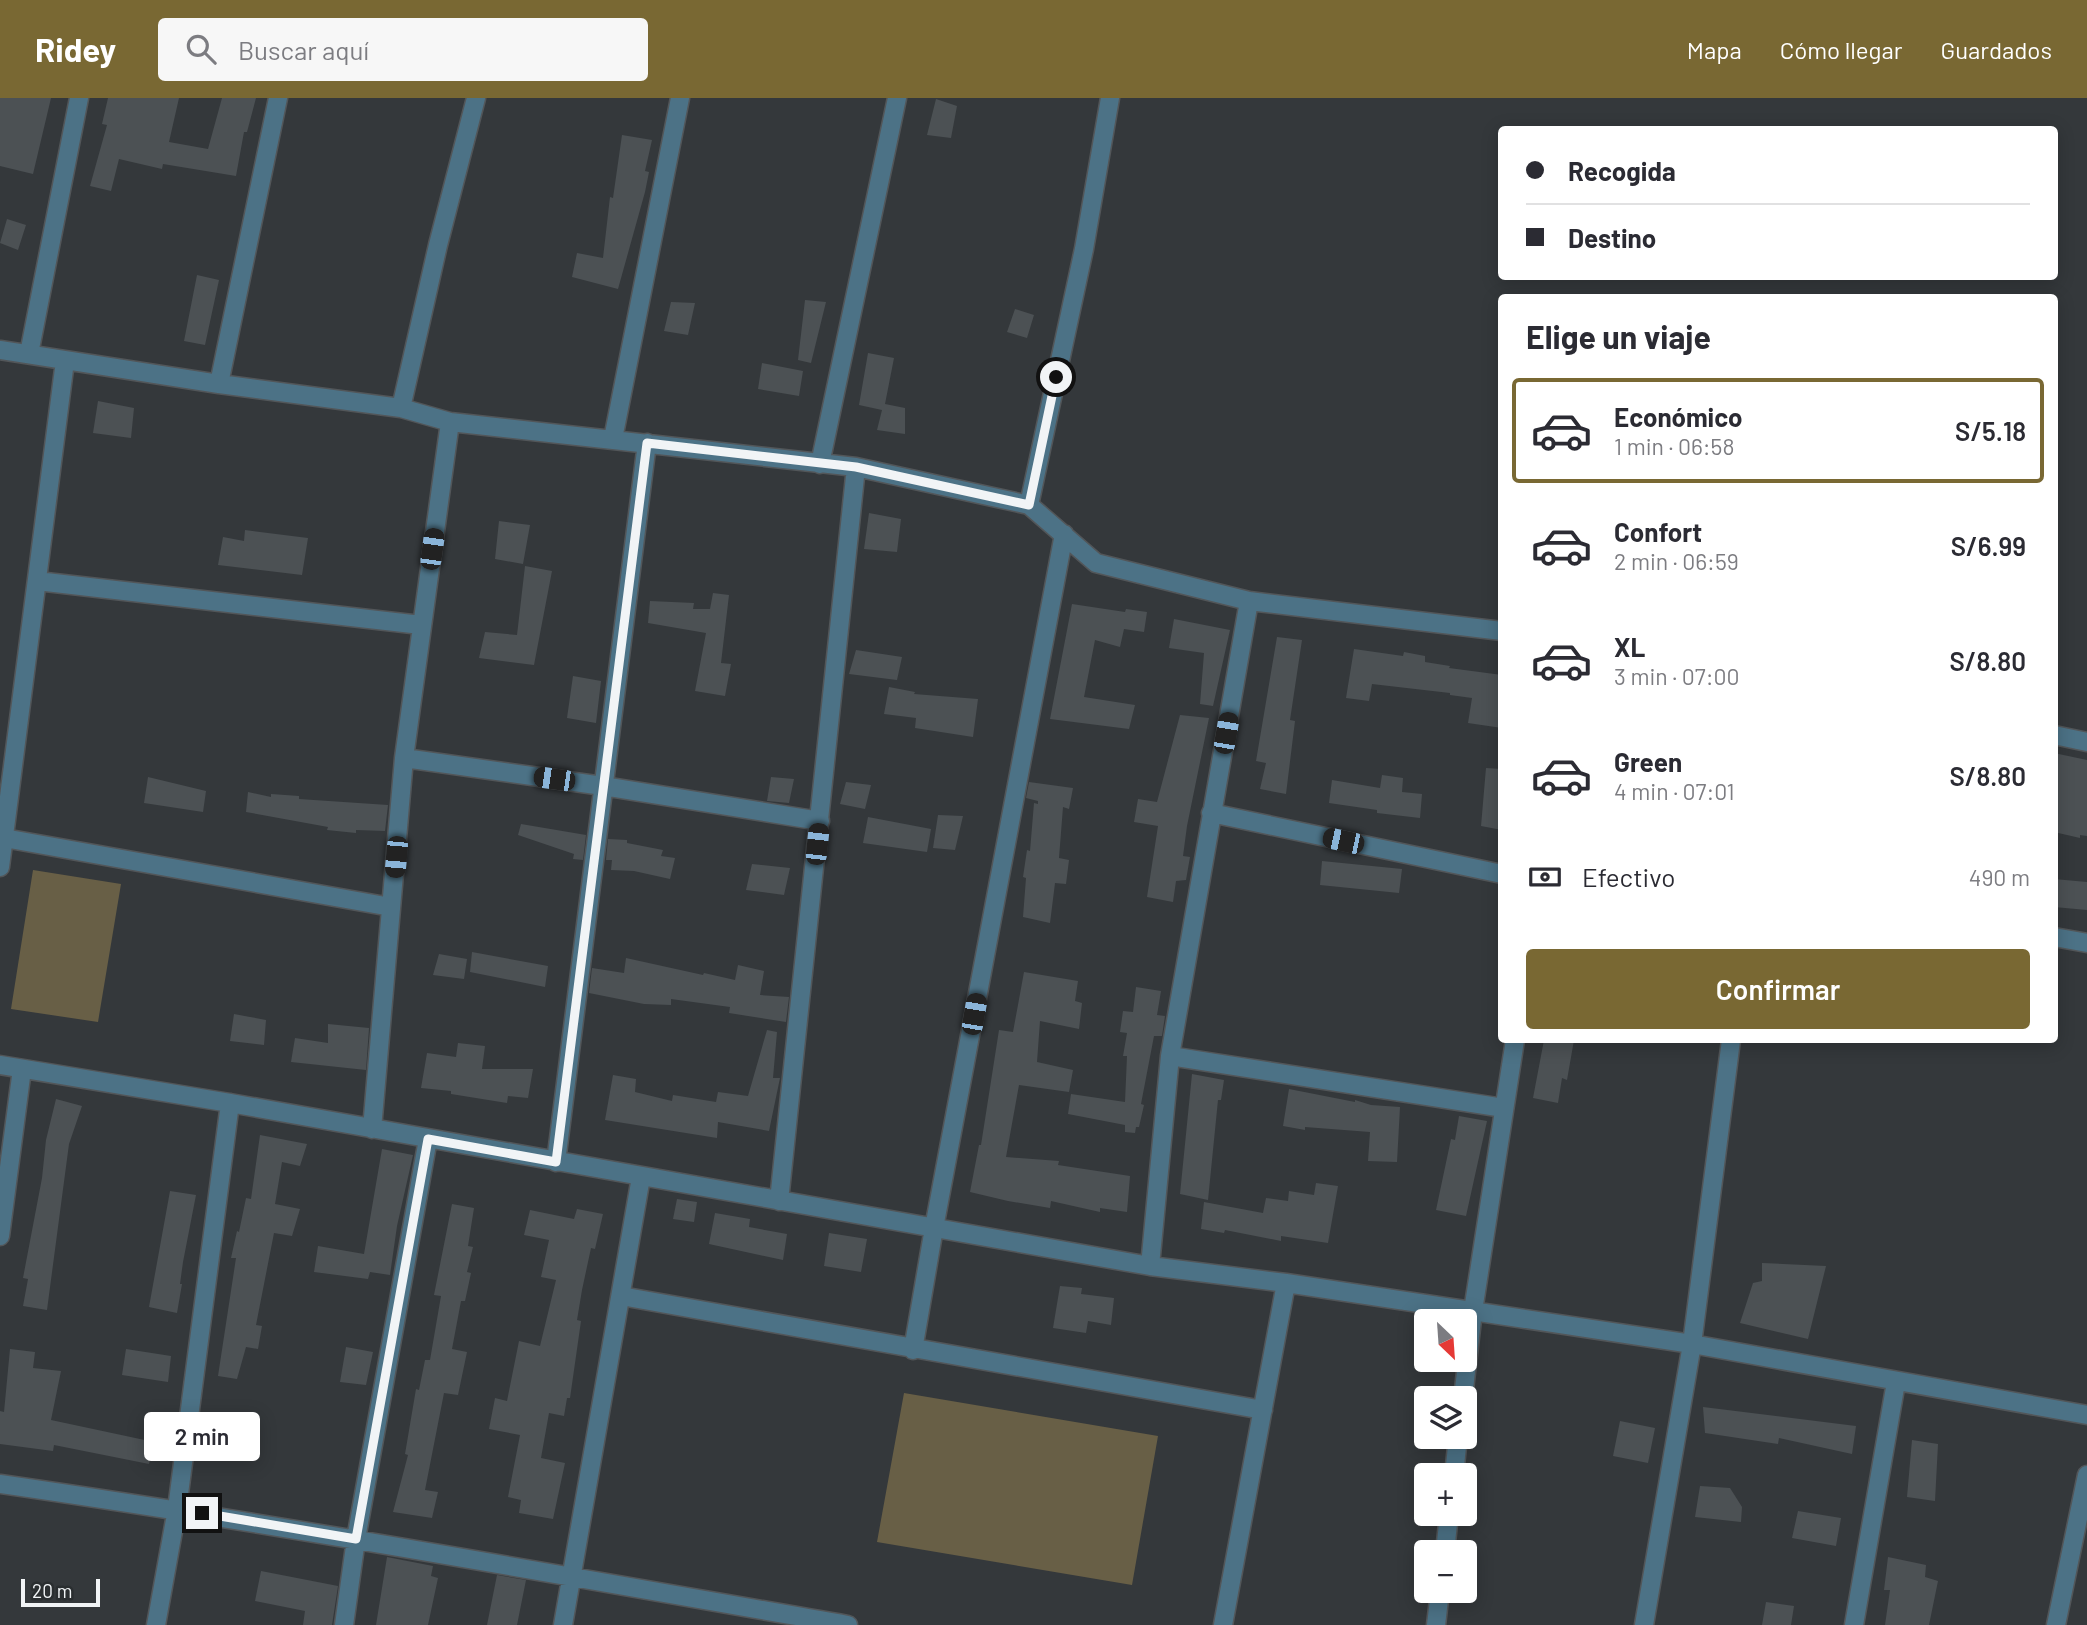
<!DOCTYPE html>
<html lang="es">
<head>
<meta charset="utf-8">
<style>
  :root { --surface:#fff; --page:#f7f7f7; --text:#2b2b33; --muted:#7c7c81; --line:#e1e1e2; --accent:#796833 }
  body { margin:0; font-family:Barlow,sans-serif; background:var(--page); color:var(--text); height:100vh; display:flex; flex-direction:column; font-size:26px; white-space:nowrap }
  * { box-sizing:border-box; margin:0 }
  p { font-size:23px; color:var(--muted) }
  .icon { flex:none; width:38px; height:38px; fill:none; stroke:currentColor; stroke-width:2; stroke-linecap:round; stroke-linejoin:round }
  .map { position:relative; flex:1; overflow:hidden }
  .sheet { position:absolute; left:1498px; top:196px; width:560px; height:749px; display:flex; flex-direction:column; background:var(--surface); border-radius:7px; box-shadow:0 4px 18px #0003 }
  .sheet>* { flex:none }
  .hud { position:absolute; left:1498px; top:28px; width:560px; height:154px; border-radius:7px; box-shadow:0 4px 18px #0003; display:grid; align-content:center; height:154px; padding:0 28px; background:var(--surface) }
  .needle { width:46px; rotate:155deg }
  .buttons { position:absolute; left:1414px; top:1211px; display:grid; gap:14px }
  .buttons a { display:grid; place-items:center; width:63px; height:63px; border-radius:7px; background:var(--surface); box-shadow:0 4px 18px #0003; font-size:35px }
  .scale { position:absolute; left:21px; bottom:18px; width:79px; box-sizing:border-box; padding-left:7px; border:4px solid #f1f4f6; border-top:0; font-size:19px; line-height:24px; white-space:nowrap; color:#f1f4f6; -webkit-text-stroke:5px #2a2e30; paint-order:stroke }
  .end { position:absolute; width:32px; height:32px; margin:-16px; border:9px solid #f1f4f6; background:#111; box-shadow:0 0 0 4px #111 }
  .from { border-radius:50% }
  .bubble { position:absolute; height:49px; border-radius:7px; background:var(--surface); box-shadow:0 4px 18px #0003; font-size:23px; font-weight:600; line-height:49px; text-align:center }
  .car { position:absolute; width:21px; height:42px; margin:-21px -10px; border-radius:9px; box-shadow:0 0 5px 2px #0007; background:linear-gradient(#222 24%,#8ab4d8 0 40%,#222 0 76%,#8ab4d8 0 86%,#222 0) }
  .hud b { display:flex; align-items:center; gap:24px; height:66px; font-size:26px }
  .hud b+b { border-top:2px solid var(--line) }
  .hud i { width:18px; height:18px; background:var(--text) }
  ul { padding:0; list-style:none }
  li { display:flex; align-items:center; gap:21px; height:105px; margin:0 14px 10px; padding:0 14px; border:4px solid transparent; border-radius:7px }
  li div { flex:1 }
  li b { display:block; font-size:26px }
  li em { font-style:normal; font-weight:600 }
  li.current { border-color:var(--accent) }
  li>.icon { width:63px; height:63px; stroke-width:1.5 }
  h2 { padding:0 28px; font-size:32px; line-height:84px }
  .pay { display:flex; align-items:center; gap:18px; height:77px; padding:0 28px; font-size:26px }
  .pay p { margin-inline-start:auto }
  .primary-button { display:flex; gap:14px; margin-top:auto; padding:14px 28px }
  .primary-button a { flex:1; height:80px; border-radius:7px; background:var(--accent); color:#fff; font-size:28px; font-weight:600; line-height:80px; text-align:center }
  header { display:flex; align-items:center; gap:42px; box-sizing:border-box; height:98px; padding:0 35px; background:var(--accent); color:#fff }
  header strong { font-size:33px }
  nav { display:flex; gap:38px; margin-inline-start:auto; font-size:24px }
  .search { width:490px; height:63px; background:var(--page); display:flex; align-items:center; gap:18px; box-sizing:border-box; padding:0 24px; border-radius:7px; color:var(--muted); font-size:26px }
  .map>svg:first-child { display:block }
  .green { fill:#685f46 }
  .building { fill:#4c5154 }
  .lines { fill:none; stroke-linecap:round; stroke-linejoin:round }
  .minor-casing { stroke:#525659; stroke-width:21 }
  .minor { stroke:#4c7286; stroke-width:18 }
  .route { stroke:#f1f4f6; stroke-width:9 }
</style>
</head>
<body>
<header>
<strong>Ridey</strong>
<div class="search"><svg class="icon" aria-label="search" viewBox="0 0 24 24"><circle cx="10" cy="10" r="6"/><path d="M15 15l6 6"/></svg>Buscar aquí</div>
<nav><a>Mapa</a><a>Cómo llegar</a><a>Guardados</a></nav>
</header>
<div class="map">
<svg width="2087" height="1527" viewBox="0 0 2087 1527">
  <rect width="100%" height="100%" fill="#34383b"/>
  <!-- green -->
  <path class="green" d="M33,772L121,786L98,924L11,911Z
    M904,1295L1158,1338L1132,1487L877,1444Z"/>
  <!-- building -->
  <path class="building" d="M0,0H51L33,76L0,68Z
    M108,0H179L169,44L208,51L222,0H256L247,34H244L236,78L163,66L162,71L119,61L111,93L90,88L107,27L102,26Z
    M936,1L957,8L951,40L927,37Z
    M622,37L652,42L645,73L649,74L645,94L618,191L572,179L577,155L603,160L610,99L613,100Z
    M7,121L26,127L18,152L0,145Z
    M197,177L219,182L205,247L184,243Z
    M805,202L826,204L811,265L798,262Z
    M671,204L695,205L688,237L664,233Z
    M1015,211L1034,217L1027,240L1007,234Z
    M868,255L894,260L885,306L905,310V336L877,332L882,312L859,307Z
    M762,265L803,273L799,298L758,291Z
    M98,303L134,310L131,340L93,335Z
    M869,415L901,421L897,454L864,451Z
    M499,423L530,427L523,466L495,461Z
    M245,432L308,440L302,477L218,467L223,439L244,443Z
    M525,468L552,473L534,567L479,560L485,534L517,537Z
    M713,495L729,497L721,565L731,566L725,598L695,593L706,535L648,525L650,503L694,505L693,511H710Z
    M1072,506L1125,514L1126,511L1147,514L1144,534L1124,531L1120,549L1095,542L1084,599L1135,607L1129,631L1050,621Z
    M1174,521L1230,532L1213,608L1200,606L1204,555L1169,550Z
    M1277,539L1302,542L1290,622L1295,623L1286,696L1260,691L1266,665L1256,663Z
    M1354,551L1403,558L1404,554L1425,558V564L1450,568L1449,570L1502,577V630L1468,625L1472,600L1450,597V595L1372,586L1369,603L1346,600Z
    M856,552L902,559L897,582L849,576Z
    M573,578L601,583L596,625L567,620Z
    M889,589L915,594L914,596L978,601L973,639L915,630L916,620L884,616Z
    M1180,617L1209,620L1187,728L1183,758L1190,759L1186,782L1176,783L1173,804L1147,799L1158,728L1134,724L1138,701L1157,704Z
    M2054,655L2087,662V738L2080,737V740L2054,734Z
    M1486,670L1502,671V732L1481,728Z
    M1382,677L1403,680L1402,694L1422,696L1420,720L1377,715V712L1329,705L1332,682L1380,690Z
    M148,679L206,693L203,714L144,705Z
    M771,679L794,681L789,705L767,703Z
    M846,684L871,687L865,711L840,706Z
    M1029,684L1073,690L1069,711L1063,709L1059,760L1069,762L1066,786L1055,785L1050,825L1023,819L1026,780L1023,779L1027,752L1030,753L1034,705L1038,706V703L1026,700Z
    M248,694L271,699V696L299,698V701L388,707L385,733L356,732V735L327,732L328,729L246,714Z
    M938,717L963,718L955,752L933,750Z
    M868,719L931,731L927,754L863,745Z
    M521,726L586,737L583,762L573,761L574,756L518,737Z
    M608,741L627,742V745L663,752L661,758L675,760L670,781L634,773L611,772L612,762H606Z
    M1322,763L1402,771L1399,795L1320,787Z
    M752,766L790,770L784,797L746,792Z
    M2054,781L2087,784V812L2054,809Z
    M472,854L548,868L545,889L470,874Z
    M439,856L467,861L464,881L433,877Z
    M626,860L703,877L704,875L735,882L738,867L764,873L760,897L789,899L786,924L729,915L730,909L671,901V907L644,906L589,895L592,870L624,875Z
    M1024,874L1078,883L1075,903L1082,905L1079,931L1040,923L1037,964L1073,972L1069,994L1019,987L1006,1059L1059,1063L1058,1067L1130,1078L1127,1114L1100,1110V1114L1051,1103L1050,1110L1008,1103L970,1094L979,1047H981L999,932L1013,934Z
    M1136,889L1161,893L1157,917L1165,918L1162,938H1154L1141,1006L1144,1007L1139,1029H1136L1135,1035L1125,1034V1027L1068,1016L1071,996L1125,1004L1127,958H1123L1127,935L1120,934L1123,913L1133,914Z
    M234,916L266,922L264,947L230,943Z
    M328,926L369,930L366,972L291,964L295,940L328,945Z
    M767,932L777,934L773,980H780L769,1033L718,1024L717,1040L605,1022L613,977L636,981L635,994L672,1003L673,997L716,1004L718,994L748,998Z
    M1544,942H1574L1567,982L1562,980L1558,1005L1533,1000Z
    M458,945L485,948L482,971H533L528,1000L508,998L507,1005L451,996V993L421,990L427,955L456,959Z
    M1192,976L1224,982L1221,1002H1218L1208,1102L1180,1096Z
    M1289,991L1355,1004V1002L1371,1007L1400,1009L1397,1064L1368,1063L1370,1034L1305,1029V1032L1283,1028Z
    M56,1001L82,1008L69,1046L47,1212L23,1208L28,1181L23,1180L42,1080L46,1042Z
    M1459,1018L1487,1023L1466,1118L1436,1112L1451,1041L1455,1042Z
    M260,1037L307,1046L300,1068L282,1064L275,1106L300,1111L292,1138L274,1135L256,1227L262,1228L258,1251L246,1249L237,1281L218,1278L236,1160H231L237,1133L239,1134L246,1100L251,1101Z
    M382,1051L413,1057L397,1128L390,1177L370,1174L368,1181L314,1174L318,1148L364,1156Z
    M1316,1085L1338,1088L1328,1145L1281,1138V1143L1225,1132L1224,1135L1201,1131L1204,1104L1263,1115L1266,1100L1288,1103L1289,1093L1314,1097Z
    M170,1093L196,1097L183,1164L180,1186H182L177,1215L149,1209Z
    M677,1101L697,1104L694,1124L673,1121Z
    M452,1106L474,1110L468,1148L473,1149L467,1174L471,1175L465,1203H461L452,1251L467,1254L458,1297L444,1295L425,1392L438,1394L432,1420L393,1414L408,1357L405,1356L416,1291L419,1292L425,1262H430L441,1198L434,1197Z
    M577,1111L603,1116L595,1151L591,1150L582,1192L577,1222L581,1223L570,1300H567L564,1318L549,1315L541,1360L565,1365L553,1421L519,1415L521,1402L508,1399L520,1337L489,1331L495,1300L507,1303L519,1243L540,1248L556,1182L541,1179L549,1142L524,1137L530,1112L574,1121Z
    M715,1115L750,1121L749,1129L787,1136L783,1162L709,1146Z
    M829,1135L867,1141L861,1174L824,1168Z
    M1762,1165L1826,1168L1808,1241L1740,1225L1753,1185L1762,1183Z
    M1060,1188L1082,1190L1081,1196L1114,1200L1111,1227L1088,1223L1086,1235L1053,1230Z
    M346,1249L373,1254L366,1287L340,1284Z
    M10,1251L35,1254L33,1270L61,1273L51,1322L154,1344L149,1366L54,1347L53,1353L0,1346V1313L4,1314Z
    M126,1251L171,1258L168,1284L122,1277Z
    M1703,1309L1856,1328L1852,1356L1779,1340L1778,1346L1705,1335Z
    M1620,1323L1655,1330L1648,1365L1613,1358Z
    M1912,1342L1938,1346L1935,1403L1907,1399Z
    M1700,1388L1730,1390L1742,1409L1741,1424L1695,1419Z
    M1798,1413L1841,1420L1836,1448L1792,1440Z
    M387,1459L433,1468L431,1478L438,1480L428,1527H376Z
    M1888,1459L1926,1467L1925,1479L1938,1483L1929,1527H1885L1890,1492H1884Z
    M261,1473L338,1488L332,1527H303L305,1513L255,1503Z
    M497,1477L526,1482L517,1527H487Z
    M1766,1504L1794,1508L1791,1527H1762Z"/>
  <g class="lines">
    <!-- minor casing -->
    <g class="minor-casing">
      <path id="minor" d="M0,252L219,286L401,310L450,324L856,369L1029,407L1096,465L1249,503L1502,533
        M29,256L79,0
        M219,286L278,0
        M401,310L438,147L476,0
        M613,341L680,0
        M820,366L897,0
        M1029,407L1084,151L1110,0
        M37,483L421,527
        M2054,637L2087,644
        M404,660L603,688L820,723
        M1211,715L1502,776
        M4,740L391,809
        M0,769L65,263
        M2054,839L2087,845
        M1170,958L1504,1010
        M0,967L230,1005L1150,1168L1286,1185L1692,1246L2087,1317
        M372,1031L404,660L450,324
        M556,1064L647,345
        M779,1103L856,369
        M0,1138L22,971
        M1150,1168L1170,958L1249,503
        M621,1198L1263,1312
        M913,1252L934,1130L1064,436
        M1463,1300L1473,1213L1515,942
        M1454,1377L1458,1339
        M0,1386C284,1427 566,1478 848,1527
        M1445,1454L1449,1416
        M156,1527L177,1411L230,1005
        M344,1527L356,1441L428,1041
        M563,1527L641,1079
        M1223,1527L1286,1185
        M1436,1527L1440,1493
        M1644,1527L1692,1246L1731,942
        M1854,1527L1896,1284
        M2056,1527L2087,1377"/>
    </g>
    <!-- minor -->
    <use href="#minor" class="minor"/>
  </g>
  <g class="lines">
    <!-- route -->
    <path class="route" d="M202,1415L356,1441L428,1041L556,1064L647,345L856,369L1029,407L1056,279"/>
  </g>
</svg>
<div class="buttons">
<a><svg class="needle" viewBox="-14 -14 28 28"><path d="M0-13l5 13h-10z" fill="#e53935"/><path d="M0 13l5-13h-10z" fill="#7c7c81"/></svg></a>
<a><svg class="icon" aria-label="layers" viewBox="0 0 24 24"><path d="M12 4l9 5-9 5-9-5zM3 14l9 5 9-5"/></svg></a>
<a>+</a>
<a>−</a>
</div>
<div class="scale">20 m</div>
<i class="end from" style="left:1056px;top:279px"></i>
<i class="end" style="left:202px;top:1415px"></i>
<div class="bubble" style="left:144px;top:1314px;width:116px">2 min</div>
<i class="car" style="left:432px;top:451px;rotate:8deg"></i>
<i class="car" style="left:1226px;top:635px;rotate:10deg"></i>
<i class="car" style="left:554px;top:681px;rotate:278deg"></i>
<i class="car" style="left:1343px;top:743px;rotate:282deg"></i>
<i class="car" style="left:817px;top:746px;rotate:6deg"></i>
<i class="car" style="left:396px;top:759px;rotate:185deg"></i>
<i class="car" style="left:974px;top:916px;rotate:10deg"></i>
<div class="hud">
<b><i class="from"></i>Recogida</b>
<b><i></i>Destino</b>
</div>
<section class="sheet">
<h2>Elige un viaje</h2>
<ul>
<li class="current"><svg class="icon" aria-label="car" viewBox="0 0 24 24"><path d="M5 17H2v-5l4-1 3-4h7l3 4 3 1v5h-3M9 17h6M6 11h13"/><circle cx="7" cy="17" r="2"/><circle cx="17" cy="17" r="2"/></svg><div><b>Económico</b><p>1 min · 06:58</p></div><em>S/5.18</em></li>
<li><svg class="icon" aria-label="car" viewBox="0 0 24 24"><path d="M5 17H2v-5l4-1 3-4h7l3 4 3 1v5h-3M9 17h6M6 11h13"/><circle cx="7" cy="17" r="2"/><circle cx="17" cy="17" r="2"/></svg><div><b>Confort</b><p>2 min · 06:59</p></div><em>S/6.99</em></li>
<li><svg class="icon" aria-label="car" viewBox="0 0 24 24"><path d="M5 17H2v-5l4-1 3-4h7l3 4 3 1v5h-3M9 17h6M6 11h13"/><circle cx="7" cy="17" r="2"/><circle cx="17" cy="17" r="2"/></svg><div><b>XL</b><p>3 min · 07:00</p></div><em>S/8.80</em></li>
<li><svg class="icon" aria-label="car" viewBox="0 0 24 24"><path d="M5 17H2v-5l4-1 3-4h7l3 4 3 1v5h-3M9 17h6M6 11h13"/><circle cx="7" cy="17" r="2"/><circle cx="17" cy="17" r="2"/></svg><div><b>Green</b><p>4 min · 07:01</p></div><em>S/8.80</em></li>
</ul>
<div class="pay"><svg class="icon" aria-label="cash" viewBox="0 0 24 24"><path d="M3 7h18v10H3z"/><circle cx="12" cy="12" r="2"/></svg>Efectivo<p>490 m</p></div>
<div class="primary-button"><a>Confirmar</a></div>
</section>
</div>
</body>
</html>
